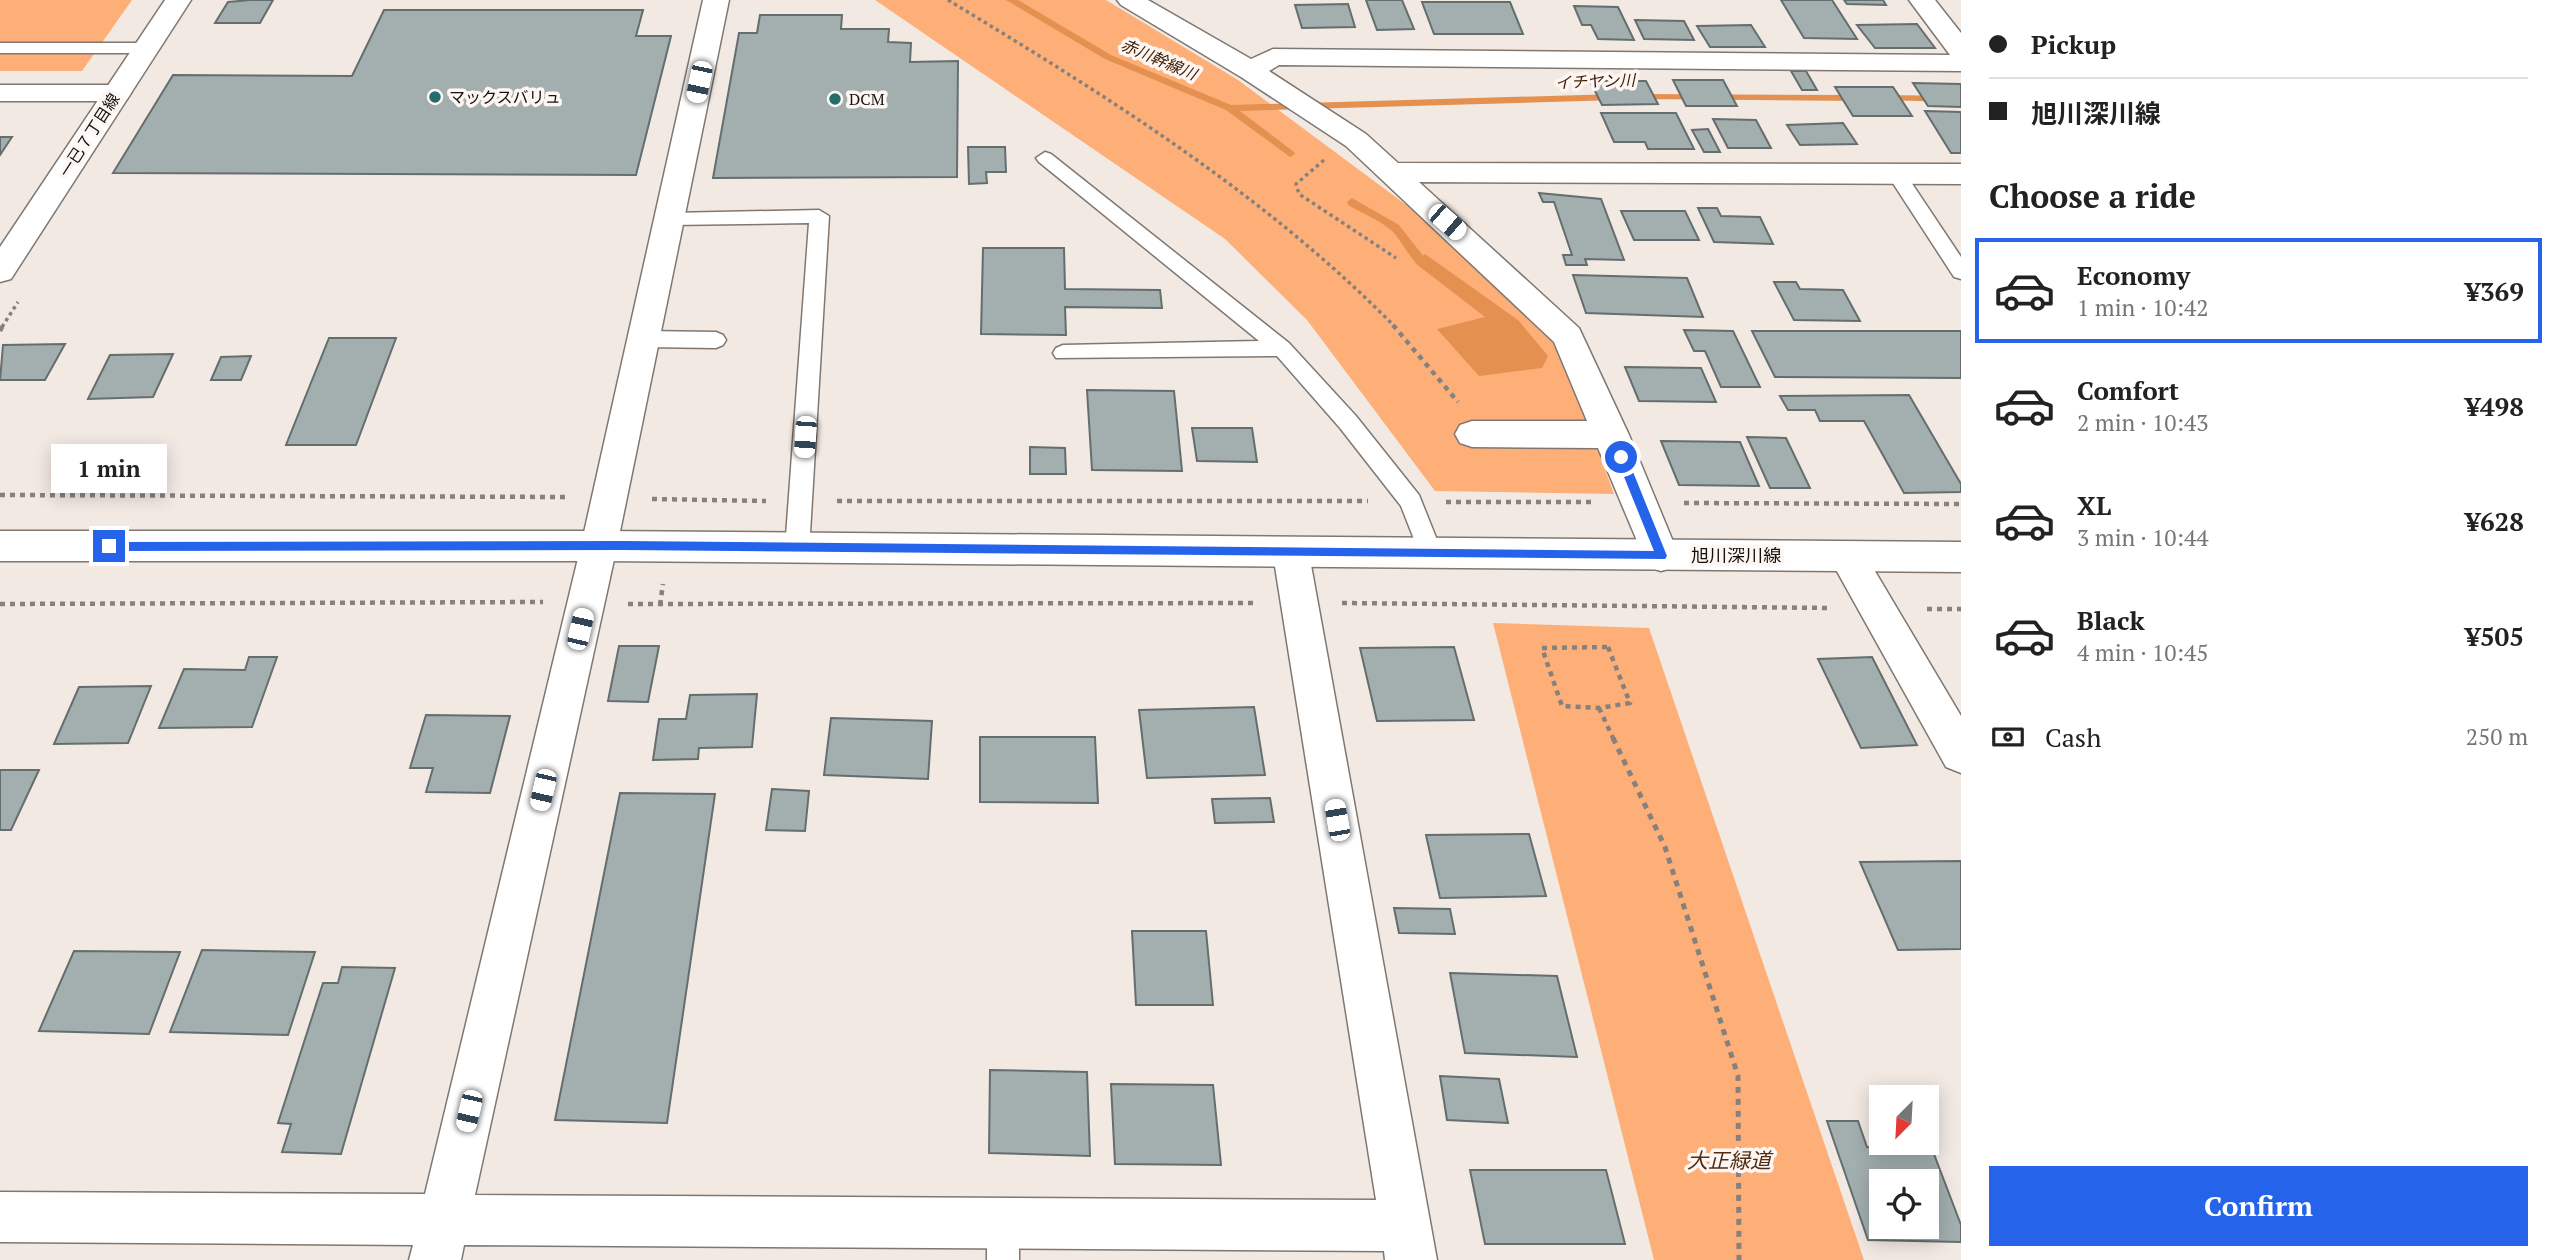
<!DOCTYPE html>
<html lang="en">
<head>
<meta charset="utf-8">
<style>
  :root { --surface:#fff; --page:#f2f2f2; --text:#222; --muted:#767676; --line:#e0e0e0; --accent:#2563eb }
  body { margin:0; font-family:"PT Serif","Noto Sans JP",serif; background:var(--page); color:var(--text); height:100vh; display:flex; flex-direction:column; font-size:26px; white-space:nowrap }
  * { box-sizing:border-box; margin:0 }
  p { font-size:23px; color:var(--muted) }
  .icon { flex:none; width:38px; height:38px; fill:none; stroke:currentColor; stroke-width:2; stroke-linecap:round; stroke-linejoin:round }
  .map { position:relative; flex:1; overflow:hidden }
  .details { display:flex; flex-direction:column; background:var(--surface); width:595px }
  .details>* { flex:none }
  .banner { display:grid; align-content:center; height:154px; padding:0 28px; background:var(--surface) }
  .needle { width:46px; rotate:204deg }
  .fabs { position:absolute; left:1869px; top:1085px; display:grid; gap:14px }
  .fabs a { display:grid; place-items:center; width:70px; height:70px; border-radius:0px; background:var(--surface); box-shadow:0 4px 18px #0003; font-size:35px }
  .end { position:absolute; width:32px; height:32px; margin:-16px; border:9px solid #2563eb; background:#fff; box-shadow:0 0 0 4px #fff }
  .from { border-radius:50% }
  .bubble { position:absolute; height:49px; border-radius:0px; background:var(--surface); box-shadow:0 4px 18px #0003; font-size:23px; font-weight:700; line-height:49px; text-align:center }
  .car { position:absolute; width:21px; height:42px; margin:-21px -10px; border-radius:9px; box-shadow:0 0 5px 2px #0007; background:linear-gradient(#fff 24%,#345 0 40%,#fff 0 76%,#345 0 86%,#fff 0) }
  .banner b { display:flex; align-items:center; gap:24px; height:66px; font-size:26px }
  .banner b+b { border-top:2px solid var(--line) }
  .banner i { width:18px; height:18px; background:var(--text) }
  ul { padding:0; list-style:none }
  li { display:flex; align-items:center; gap:21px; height:105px; margin:0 14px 10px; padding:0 14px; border:4px solid transparent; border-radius:0px }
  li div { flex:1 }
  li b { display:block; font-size:26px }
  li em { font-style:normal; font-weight:700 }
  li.current { border-color:var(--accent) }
  li>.icon { width:63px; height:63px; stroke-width:1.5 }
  h2 { padding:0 28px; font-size:32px; line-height:84px }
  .pay { display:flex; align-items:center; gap:18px; height:77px; padding:0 28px; font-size:26px }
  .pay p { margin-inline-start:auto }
  .action { display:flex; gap:14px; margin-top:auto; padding:14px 28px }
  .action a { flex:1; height:80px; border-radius:0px; background:var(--accent); color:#fff; font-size:28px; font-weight:700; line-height:80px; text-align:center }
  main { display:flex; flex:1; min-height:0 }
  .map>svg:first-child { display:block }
  .green { fill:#feaf77 }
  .water { fill:#e39051 }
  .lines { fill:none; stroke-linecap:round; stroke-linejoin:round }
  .stream { fill:#e39051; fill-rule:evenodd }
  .building { fill:#a3aeae; stroke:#646e6e; stroke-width:2; fill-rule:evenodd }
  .lane-casing { stroke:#7f7771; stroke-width:3 }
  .street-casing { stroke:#7f7771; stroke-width:3 }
  .secondary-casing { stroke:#7f7771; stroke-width:3 }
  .primary-casing { stroke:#7f7771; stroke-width:3 }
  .path-far2 { stroke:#87817d; stroke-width:3.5; stroke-dasharray:3.5 3.5; stroke-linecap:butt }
  .path-far1 { stroke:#87817d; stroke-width:4.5; stroke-dasharray:5 5; stroke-linecap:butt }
  .path { stroke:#87817d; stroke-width:5; stroke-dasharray:6 6; stroke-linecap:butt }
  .lane { fill:#fff; fill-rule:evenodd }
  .street { fill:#fff; fill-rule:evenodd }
  .secondary { fill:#fff; fill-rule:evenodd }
  .primary { fill:#fff; fill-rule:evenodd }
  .route { fill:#2563eb }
  .poi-dot { fill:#236e6c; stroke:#fef6f2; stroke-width:2.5 }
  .labels { text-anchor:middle; stroke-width:7; stroke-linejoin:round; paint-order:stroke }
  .far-water-label { font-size:16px; font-style:italic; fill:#412005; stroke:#fef6f2 }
  .far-poi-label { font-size:16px; fill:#13100e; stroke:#fef6f2; text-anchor:start }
  .far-street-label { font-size:16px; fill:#13100e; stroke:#fef6f2 }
  .street-label { font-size:18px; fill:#13100e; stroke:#fef6f2 }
  .near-park-label { font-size:21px; font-style:italic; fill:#502e14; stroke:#fef6f2 }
</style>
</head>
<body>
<main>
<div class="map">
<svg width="1961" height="1260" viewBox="0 0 1961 1260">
  <rect width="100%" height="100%" fill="#f2e9e3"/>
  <!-- green -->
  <path class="green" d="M0,0H132L82,71H0Z
    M875,0H1106L1238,80L1405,204L1554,331L1614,494L1435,491L1307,320L1225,239Z
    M1493,623L1649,628L1864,1260H1654Z"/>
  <!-- water -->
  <path class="water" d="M1425,254L1518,320L1548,356L1542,368L1479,376L1437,329L1485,317L1415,263Z"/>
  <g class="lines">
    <!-- stream -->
    <path class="stream" d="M1006,0H1018L1111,55L1231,105L1617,94L1622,97L1617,100L1240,111L1294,152L1295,154L1290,157L1226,110L1105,59Z
      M1637,94L1858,95L1863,98L1858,101L1633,99V95Z
      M1882,95L1961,96V102L1878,100V96Z
      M1352,198L1399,225L1424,257L1438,267V273C1416,276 1405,243 1391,230C1379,220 1362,213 1348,205L1347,202Z"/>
  </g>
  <!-- building -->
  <path class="building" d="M250,0H273L260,23H215L228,2Z
    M1366,0H1402L1414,29L1377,30Z
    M1781,0H1832L1857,39L1804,38Z
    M1844,0H1883L1886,5L1847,4Z
    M1422,2H1510L1523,34H1434Z
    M1348,4L1355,27L1302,28L1295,5Z
    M1574,6L1618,7L1634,40L1598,39L1591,25H1582Z
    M384,10H643L636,36H671L636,175L113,173L173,75L352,76Z
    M760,15H842L841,29H889L888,42L911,43L910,62L958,61L957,177L713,178L739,33H757Z
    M1635,20L1684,21L1694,40L1644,39Z
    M1917,24L1935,48H1875L1857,25Z
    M1751,25L1765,47H1710L1697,26Z
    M1791,71H1806L1817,90H1802Z
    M1673,80H1723L1737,106H1686Z
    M1590,81H1646L1658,104L1602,105Z
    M1913,83L1961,84V107L1928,106Z
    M1835,87H1893L1912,116H1853Z
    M1925,111L1961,112V153H1951Z
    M1601,113H1676L1694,149H1648L1645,142H1614Z
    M1713,119L1756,120L1771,148H1728Z
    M1843,123L1857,144L1800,145L1787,125Z
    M1708,129L1720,152H1704L1692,130Z
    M0,137H12L0,155Z
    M968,147H1005L1006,172H986L987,183L969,184Z
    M1539,193L1601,199L1624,260L1585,259L1587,265H1566L1563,255H1572L1554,202H1543Z
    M1698,208H1717L1721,216L1760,217L1773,244L1714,242Z
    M1621,211H1685L1699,240H1634Z
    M983,248H1064L1065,289L1160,290L1162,308L1065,307L1066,335L981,334Z
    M1573,275L1687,278L1703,317L1586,313Z
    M1774,282H1796L1800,289L1843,290L1860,321L1794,320Z
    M1684,330L1733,331L1760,387H1721L1705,351H1694Z
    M1752,331H1961V378L1775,377Z
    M329,338H396L356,445H286Z
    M65,344L45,380H0L3,345Z
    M173,354L153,397L88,399L110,355Z
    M251,356L241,380H211L221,357Z
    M1625,367L1701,368L1716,402L1639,401Z
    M1087,390L1174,391L1182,471L1092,470Z
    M1909,395L1961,484V492L1904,493L1864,421H1820L1815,410H1788L1780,396Z
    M1192,428H1252L1257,462L1197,461Z
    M1747,437L1786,438L1810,488H1770Z
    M1661,441L1740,442L1759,486L1679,485Z
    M1030,447L1065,448L1066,474H1030Z
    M619,646H659L648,702L608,701Z
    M1454,647L1474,720L1377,721L1360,648Z
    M249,657H277L252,727L159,728L184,669L245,670Z
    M1872,657L1917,745L1861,748L1818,659Z
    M151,686L128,743L54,744L79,687Z
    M757,694L752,747L699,748L698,759L653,760L659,719H686L690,695Z
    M1254,707L1265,775L1147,778L1139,710Z
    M426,715L510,716L490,793L426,792L433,768H410Z
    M831,718L932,721L928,779L824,775Z
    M980,737H1095L1098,803L980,802Z
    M0,770H39L11,830H0Z
    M772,789L809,791L805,831L766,830Z
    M620,793L715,794L667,1123L555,1120Z
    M1270,798L1274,822L1215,823L1212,799Z
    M1529,834L1546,896L1440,898L1426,835Z
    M1961,861V949L1898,950L1860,862Z
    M1394,908L1450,909L1455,934L1399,933Z
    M1132,931H1206L1213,1005H1136Z
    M202,950L315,952L288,1035L170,1032Z
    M74,951L180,952L149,1034L39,1031Z
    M342,967L395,968L341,1154L282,1152L291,1124L278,1123L323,983H338Z
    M1450,973L1557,976L1577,1057L1465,1053Z
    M990,1070L1087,1072L1090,1156L989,1153Z
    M1440,1076L1499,1079L1508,1123L1447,1120Z
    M1111,1084L1213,1085L1221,1165L1115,1164Z
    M1827,1121H1858L1867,1147L1932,1149L1961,1225V1242L1868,1240ZM1881,1181H1927V1227H1881Z
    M1470,1170H1606L1625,1244H1485Z"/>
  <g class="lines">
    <!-- lane casing -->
    <g class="lane-casing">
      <path id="lane" d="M0,43H146L154,48L146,53H0Z
        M1045,152L1051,154L1289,343L1356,416L1419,495L1443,555L1439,562L1431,565L1423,562L1401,506L1340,428L1277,356L1056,358L1053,353L1056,348L1063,345L1259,341L1039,162L1036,158Z
        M1896,168L1903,170L1961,257V279L1954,277L1887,174Z
        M819,210L829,216L809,550L805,557L797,560L789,557L785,550L809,223L670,225L660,219L670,213Z
        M644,331L716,332L723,335L726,340L723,345L716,348L644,347L637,344L634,339L637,334Z
        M1003,1207L1014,1212L1019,1223V1260H987V1223L992,1212Z"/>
    </g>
    <!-- street casing -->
    <g class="street-casing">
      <path id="street" d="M703,0H729L617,546L475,1195L1376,1200L1273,554L1278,543L1291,539L1304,543L1309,554L1437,1260H1385L1384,1251L464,1245L461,1260H409L413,1245L0,1242V1192L425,1194L581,546Z
        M1117,0H1148L1251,59L1273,49L1950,55L1909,0H1935L1961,33V71L1279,65L1269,71L1366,134L1398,163L1961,164V184L1419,182L1579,328L1629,435L1679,556L1674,567L1661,571L1648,567L1598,448L1472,447L1460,443L1455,434L1460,425L1472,421H1587L1554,342L1346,146L1241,77L1121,5Z
        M0,85H117L127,87L131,93L127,99L117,101H0Z
        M1847,542L1860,546L1961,716V773L1946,767L1829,557L1834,546Z"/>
    </g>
    <!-- secondary casing -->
    <g class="secondary-casing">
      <path id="secondary" d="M165,0H191L11,279L0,282V247Z"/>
    </g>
    <!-- primary casing -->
    <g class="primary-casing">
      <path id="primary" d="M0,531H599L1961,542V572L599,561H0Z"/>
    </g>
    <!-- path-far2 -->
    <path class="path-far2" d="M948,0C1105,95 1266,195 1395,327
      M1324,160L1296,184L1299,194L1396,258
      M2,327L18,302"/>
    <!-- path-far1 -->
    <path class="path-far1" d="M1393,325L1458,402
      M0,331L3,325
      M0,495L566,497
      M652,499L766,501
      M837,501H1368
      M1446,502H1595
      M1684,503L1961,504
      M1342,603L1831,608
      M0,604L543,602
      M628,604L1257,603
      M660,605L663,584
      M1927,609H1961
      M1608,647L1630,703L1599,708L1562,706L1542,648Z
      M1599,708L1614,740"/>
    <!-- path -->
    <path class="path" d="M1613,738L1665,847L1738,1076L1739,1260"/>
    <!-- lane -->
    <use href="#lane" class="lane"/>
    <!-- street -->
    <use href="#street" class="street"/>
    <!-- secondary -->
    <use href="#secondary" class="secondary"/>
    <!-- primary -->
    <use href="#primary" class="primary"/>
  </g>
  <!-- route -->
  <path class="route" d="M1621,453L1627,457L1667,556L1665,559L623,550L109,551L103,546L109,542L623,541L1654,551L1616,457Z"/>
  <!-- markers -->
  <g class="poi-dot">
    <circle cx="435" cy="97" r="7"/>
    <circle cx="835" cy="99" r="7"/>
  </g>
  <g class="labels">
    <!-- far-water labels -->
    <g class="far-water-label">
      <text transform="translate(1159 59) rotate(23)" y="6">赤川幹線川</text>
      <text transform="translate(1595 81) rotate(-2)" y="6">イチヤン川</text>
    </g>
    <!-- far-poi labels -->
    <g class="far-poi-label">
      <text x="449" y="103">マックスバリュ</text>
      <text x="849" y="105">DCM</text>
    </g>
    <!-- far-street labels -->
    <g class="far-street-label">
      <text transform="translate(89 135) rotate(-57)" y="6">一已７丁目線</text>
    </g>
    <!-- street labels -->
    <g class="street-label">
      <text x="1736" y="562">旭川深川線</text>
    </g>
    <!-- near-park labels -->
    <g class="near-park-label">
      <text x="1729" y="1168">大正緑道</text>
    </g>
  </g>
</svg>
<div class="fabs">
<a><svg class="needle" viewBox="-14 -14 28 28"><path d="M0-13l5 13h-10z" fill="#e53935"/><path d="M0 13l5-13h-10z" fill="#767676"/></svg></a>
<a><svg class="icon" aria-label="locate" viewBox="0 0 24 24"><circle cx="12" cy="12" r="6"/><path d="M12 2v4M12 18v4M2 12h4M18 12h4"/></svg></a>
</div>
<i class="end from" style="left:1621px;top:457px"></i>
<i class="end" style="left:109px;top:546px"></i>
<div class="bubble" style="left:51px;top:444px;width:116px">1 min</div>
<i class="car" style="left:699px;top:82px;rotate:192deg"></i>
<i class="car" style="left:1447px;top:222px;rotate:131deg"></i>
<i class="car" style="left:805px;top:437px;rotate:184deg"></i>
<i class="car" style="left:580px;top:629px;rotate:13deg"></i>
<i class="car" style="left:543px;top:790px;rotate:193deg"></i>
<i class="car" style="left:1337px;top:820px;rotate:350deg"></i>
<i class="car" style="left:469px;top:1111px;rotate:193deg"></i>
</div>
<section class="details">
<div class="banner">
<b><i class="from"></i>Pickup</b>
<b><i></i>旭川深川線</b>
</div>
<h2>Choose a ride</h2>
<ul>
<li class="current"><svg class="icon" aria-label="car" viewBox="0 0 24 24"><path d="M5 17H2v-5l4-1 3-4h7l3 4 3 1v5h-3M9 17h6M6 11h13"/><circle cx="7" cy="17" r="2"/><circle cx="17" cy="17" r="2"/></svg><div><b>Economy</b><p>1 min · 10:42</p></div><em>¥369</em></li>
<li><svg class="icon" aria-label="car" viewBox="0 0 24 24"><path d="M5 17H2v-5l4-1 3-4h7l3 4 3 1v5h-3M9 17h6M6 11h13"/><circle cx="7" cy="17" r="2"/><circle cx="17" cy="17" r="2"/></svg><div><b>Comfort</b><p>2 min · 10:43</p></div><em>¥498</em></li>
<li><svg class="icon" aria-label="car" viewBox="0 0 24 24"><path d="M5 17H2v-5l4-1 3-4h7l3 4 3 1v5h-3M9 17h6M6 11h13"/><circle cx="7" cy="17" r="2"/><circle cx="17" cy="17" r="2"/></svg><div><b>XL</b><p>3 min · 10:44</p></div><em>¥628</em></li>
<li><svg class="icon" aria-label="car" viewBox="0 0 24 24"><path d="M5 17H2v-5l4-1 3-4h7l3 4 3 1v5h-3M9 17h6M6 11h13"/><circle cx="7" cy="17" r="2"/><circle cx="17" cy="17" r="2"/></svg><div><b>Black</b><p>4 min · 10:45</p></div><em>¥505</em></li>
</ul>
<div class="pay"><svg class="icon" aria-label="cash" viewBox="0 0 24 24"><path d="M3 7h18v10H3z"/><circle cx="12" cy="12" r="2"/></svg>Cash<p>250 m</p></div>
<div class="action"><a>Confirm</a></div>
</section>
</main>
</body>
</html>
